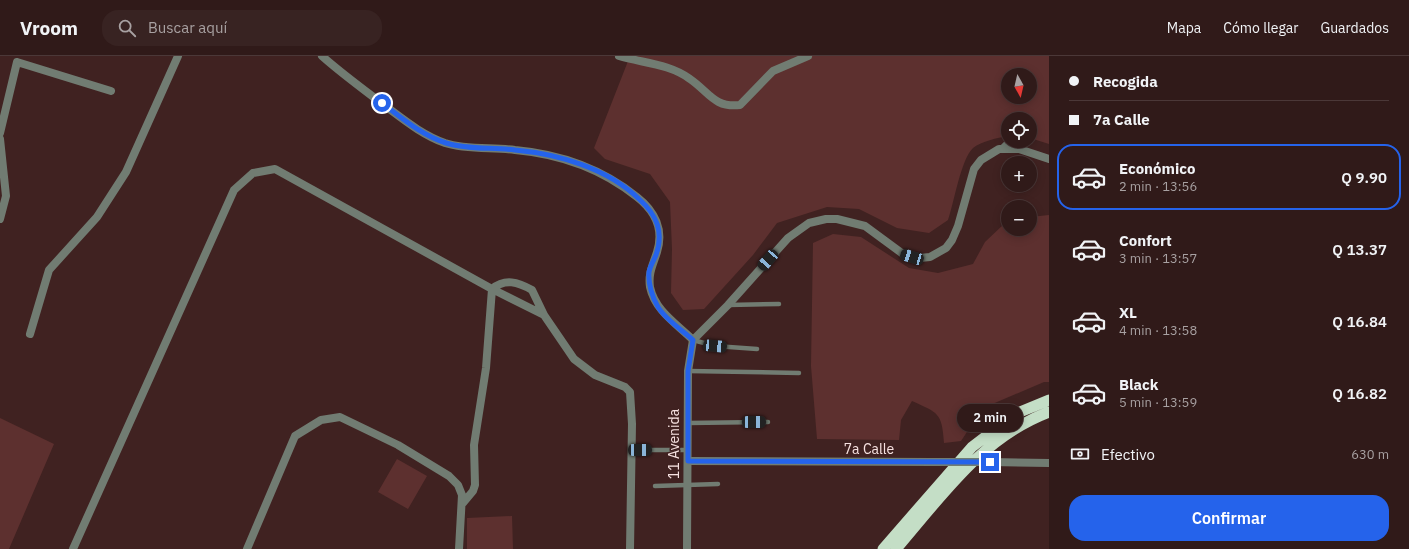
<!DOCTYPE html>
<html lang="es">
<head>
<meta charset="utf-8">
<style>
  :root { --surface:#301a19; --page:#382322; --text:#f1f3f6; --muted:#a8a1a2; --line:#4b3838; --accent:#2563eb }
  body { margin:0; font-family:"IBM Plex Sans",sans-serif; background:var(--page); color:var(--text); height:100vh; display:flex; flex-direction:column; font-size:15px; white-space:nowrap }
  * { box-sizing:border-box; margin:0 }
  p { font-size:13px; color:var(--muted) }
  .icon { flex:none; width:22px; height:22px; fill:none; stroke:currentColor; stroke-width:2; stroke-linecap:round; stroke-linejoin:round }
  .map { position:relative; flex:1; overflow:hidden }
  .side { display:flex; flex-direction:column; background:var(--surface); width:360px }
  .side>* { flex:none }
  .hud { display:grid; align-content:center; height:88px; padding:0 20px; background:var(--surface) }
  .needle { width:26px; rotate:172deg }
  .buttons { position:absolute; left:1001px; top:12px; display:grid; gap:8px }
  .buttons a { display:grid; place-items:center; width:36px; height:36px; border-radius:50%; background:var(--surface); box-shadow:0 2px 10px #0003,0 0 0 1px var(--line); font-size:20px }
  .end { position:absolute; width:18px; height:18px; margin:-9px; border:5px solid #2563eb; background:#fff; box-shadow:0 0 0 2px #fff }
  .from { border-radius:50% }
  .bubble { position:absolute; height:28px; border-radius:14px; background:var(--surface); box-shadow:0 2px 10px #0003,0 0 0 1px var(--line); font-size:13px; font-weight:600; line-height:28px; text-align:center }
  .car { position:absolute; width:12px; height:24px; margin:-12px -6px; border-radius:5px; box-shadow:0 0 3px 1px #0007; background:linear-gradient(#222 24%,#8ab4d8 0 40%,#222 0 76%,#8ab4d8 0 86%,#222 0) }
  .hud b { display:flex; align-items:center; gap:14px; height:38px; font-size:15px }
  .hud b+b { border-top:1px solid var(--line) }
  .hud i { width:10px; height:10px; background:var(--text) }
  ul { padding:0; list-style:none }
  li { display:flex; align-items:center; gap:12px; height:66px; margin:0 8px 6px; padding:0 12px; border:2px solid transparent; border-radius:16px }
  li div { flex:1 }
  li b { display:block; font-size:15px }
  li em { font-style:normal; font-weight:600 }
  li.active { border-color:var(--accent) }
  li>.icon { width:36px; height:36px; stroke-width:1.5 }
  .pay { display:flex; align-items:center; gap:10px; height:44px; padding:0 20px; font-size:15px }
  .pay p { margin-inline-start:auto }
  .action { display:flex; gap:8px; margin-top:auto; padding:8px 20px }
  .action a { flex:1; height:46px; border-radius:16px; background:var(--accent); color:#fff; font-size:16px; font-weight:600; line-height:46px; text-align:center }
  header { display:flex; align-items:center; gap:24px; box-sizing:border-box; height:56px; padding:0 20px; background:var(--surface); border-bottom:1px solid var(--line) }
  header strong { font-size:19px }
  nav { display:flex; gap:22px; margin-inline-start:auto; font-size:14px }
  .search { width:280px; height:36px; background:var(--page); display:flex; align-items:center; gap:10px; box-sizing:border-box; padding:0 14px; border-radius:16px; color:var(--muted); font-size:15px }
  main { display:flex; flex:1; min-height:0 }
  .map>svg:first-child { display:block }
  .green { fill:#5d302f; fill-rule:evenodd }
  .lines { fill:none; stroke-linecap:round; stroke-linejoin:round }
  .service { stroke:#717c72; stroke-width:4.5 }
  .minor { stroke:#717c72; stroke-width:8 }
  .tertiary { stroke:#717c72; stroke-width:8 }
  .trunk { stroke:#c4dec6; stroke-width:11 }
  .minor-bridge { stroke:#717c72; stroke-width:8 }
  .route { stroke:#2563eb; stroke-width:5 }
  .labels { text-anchor:middle; stroke-width:3; stroke-linejoin:round; paint-order:stroke }
  .street-label { font-size:14px; fill:#f7e2e1; stroke:#402221 }
</style>
</head>
<body>
<header>
<strong>Vroom</strong>
<div class="search"><svg class="icon" aria-label="search" viewBox="0 0 24 24"><circle cx="10" cy="10" r="6"/><path d="M15 15l6 6"/></svg>Buscar aquí</div>
<nav><a>Mapa</a><a>Cómo llegar</a><a>Guardados</a></nav>
</header>
<main>
<div class="map">
<svg width="1049" height="493" viewBox="0 0 1049 493">
  <rect width="100%" height="100%" fill="#402221"/>
  <!-- green -->
  <path class="green" d="M630,0H1049V88L1030,82V63H1008V80C997,82 982,85 973,92C961,103 954,147 948,164L929,177L897,172L859,153L827,151L777,167L753,199L704,253L683,254L671,237L672,193L670,146L650,118L605,103L594,92ZM1008,19H1030V41H1008Z
    M1049,159V326H1044L983,352L961,385L944,387C942,356 938,357 912,345L901,364L899,384L817,383L811,310L813,187L833,178L861,181L909,212L938,217L973,208L985,186L1004,168L1008,167V173H1030V161Z
    M0,362L54,388L9,493H0Z
    M397,403L427,420L408,453L378,436Z
    M512,460L513,493H467V462Z"/>
  <g class="lines">
    <!-- service -->
    <path class="service" d="M1001,92L1008,85
      M728,249L779,248
      M693,284L715,290L757,293
      M688,315L799,317
      M688,367L768,366
      M640,394H688
      M655,430L718,428"/>
    <!-- minor -->
    <path class="minor" d="M322,0C341,17 363,33 384,49C403,63 422,79 445,87C467,94 492,91 515,94C560,98 601,112 637,141C655,155 664,174 657,196C653,209 648,217 650,231C655,255 677,268 693,284
      M619,0C643,7 670,8 690,23C709,36 714,52 740,49L773,15L808,0
      M0,77L17,6L111,35
      M0,83L6,140L0,163
      M30,278L49,214L97,161L126,116L178,0
      M688,405L932,406
      M990,406L1049,407
      M463,447L473,435L475,429L474,389L486,312L492,233L544,259
      M73,493L234,134L253,117L275,113L492,233C505,222 518,226 532,234L544,259L574,303L595,319L625,331L630,336L632,368L630,493
      M247,493L295,380L321,364L340,361L398,389L449,420L458,429L462,439L459,493"/>
    <!-- tertiary -->
    <path class="tertiary" d="M687,493L688,315L693,284L728,249L788,182L809,167L826,163H837L865,170L903,198L920,202L930,201L946,192L952,184L958,170L974,113L981,104L999,93H1019L1049,103"/>
    <!-- trunk -->
    <path class="trunk" d="M883,493L972,391L1015,358L1049,344
      M896,493C941,441 982,381 1049,356"/>
    <!-- minor-bridge -->
    <path class="minor-bridge" d="M932,406H990"/>
  </g>
  <g class="lines">
    <!-- route -->
    <path class="route" d="M382,47C402,62 421,79 446,87C468,94 492,91 515,94C558,98 607,112 639,143C657,159 664,176 656,199C654,204 650,210 649,216C648,227 652,241 658,251C666,264 682,274 693,284L688,315V405L990,406"/>
  </g>
  <g class="labels">
    <!-- street labels -->
    <g class="street-label">
      <text transform="translate(674 388) rotate(-90)" y="5">11 Avenida</text>
      <text x="869" y="398">7a Calle</text>
    </g>
  </g>
</svg>
<div class="buttons">
<a><svg class="needle" viewBox="-14 -14 28 28"><path d="M0-13l5 13h-10z" fill="#e53935"/><path d="M0 13l5-13h-10z" fill="#a8a1a2"/></svg></a>
<a><svg class="icon" aria-label="locate" viewBox="0 0 24 24"><circle cx="12" cy="12" r="6"/><path d="M12 2v4M12 18v4M2 12h4M18 12h4"/></svg></a>
<a>+</a>
<a>−</a>
</div>
<i class="end from" style="left:382px;top:47px"></i>
<i class="end" style="left:990px;top:406px"></i>
<div class="bubble" style="left:957px;top:348px;width:66px">2 min</div>
<i class="car" style="left:912px;top:201px;rotate:287deg"></i>
<i class="car" style="left:768px;top:204px;rotate:222deg"></i>
<i class="car" style="left:715px;top:290px;rotate:95deg"></i>
<i class="car" style="left:754px;top:366px;rotate:89deg"></i>
<i class="car" style="left:640px;top:394px;rotate:90deg"></i>
</div>
<section class="side">
<div class="hud">
<b><i class="from"></i>Recogida</b>
<b><i></i>7a Calle</b>
</div>
<ul>
<li class="active"><svg class="icon" aria-label="car" viewBox="0 0 24 24"><path d="M5 17H2v-5l4-1 3-4h7l3 4 3 1v5h-3M9 17h6M6 11h13"/><circle cx="7" cy="17" r="2"/><circle cx="17" cy="17" r="2"/></svg><div><b>Económico</b><p>2 min · 13:56</p></div><em>Q 9.90</em></li>
<li><svg class="icon" aria-label="car" viewBox="0 0 24 24"><path d="M5 17H2v-5l4-1 3-4h7l3 4 3 1v5h-3M9 17h6M6 11h13"/><circle cx="7" cy="17" r="2"/><circle cx="17" cy="17" r="2"/></svg><div><b>Confort</b><p>3 min · 13:57</p></div><em>Q 13.37</em></li>
<li><svg class="icon" aria-label="car" viewBox="0 0 24 24"><path d="M5 17H2v-5l4-1 3-4h7l3 4 3 1v5h-3M9 17h6M6 11h13"/><circle cx="7" cy="17" r="2"/><circle cx="17" cy="17" r="2"/></svg><div><b>XL</b><p>4 min · 13:58</p></div><em>Q 16.84</em></li>
<li><svg class="icon" aria-label="car" viewBox="0 0 24 24"><path d="M5 17H2v-5l4-1 3-4h7l3 4 3 1v5h-3M9 17h6M6 11h13"/><circle cx="7" cy="17" r="2"/><circle cx="17" cy="17" r="2"/></svg><div><b>Black</b><p>5 min · 13:59</p></div><em>Q 16.82</em></li>
</ul>
<div class="pay"><svg class="icon" aria-label="cash" viewBox="0 0 24 24"><path d="M3 7h18v10H3z"/><circle cx="12" cy="12" r="2"/></svg>Efectivo<p>630 m</p></div>
<div class="action"><a>Confirmar</a></div>
</section>
</main>
</body>
</html>
